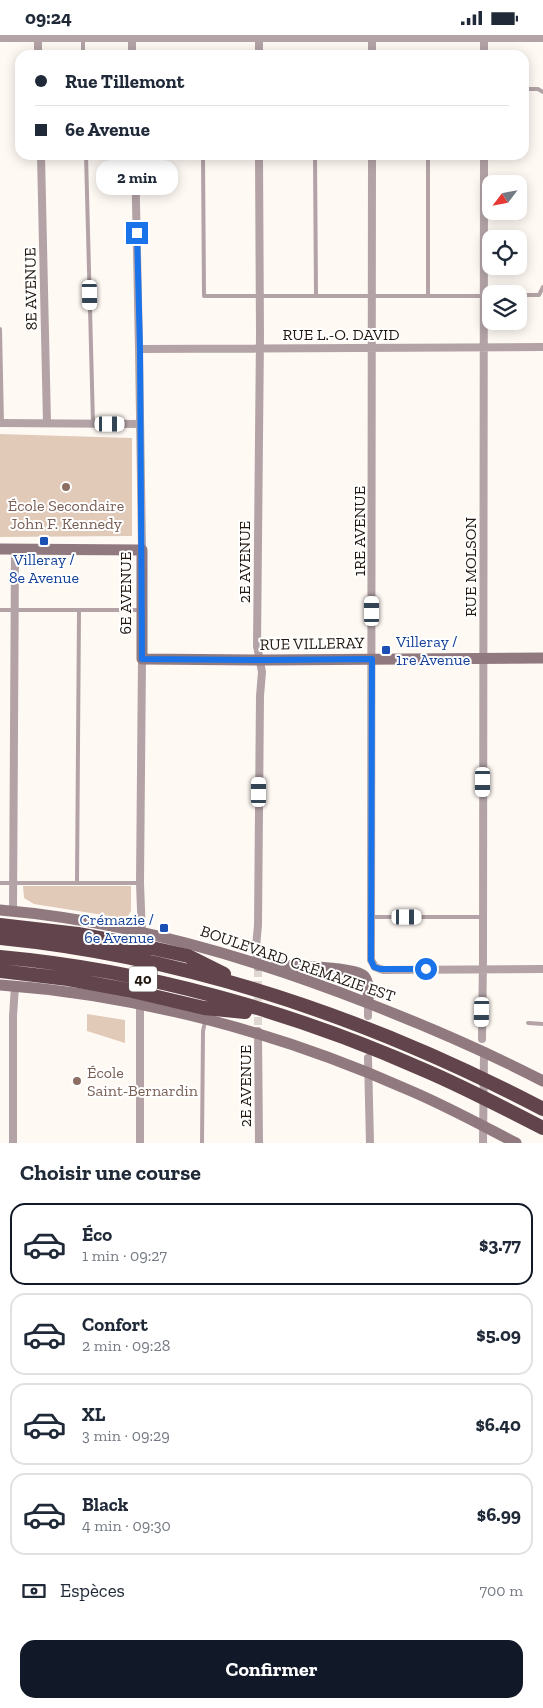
<!DOCTYPE html>
<html lang="fr">
<head>
<meta charset="utf-8">
<style>
  :root { --surface:#fff; --page:#f2f2f3; --text:#1f2937; --muted:#747a83; --line:#e0e1e3; --accent:#111827 }
  body { margin:0; font-family:"Zilla Slab",serif; background:var(--page); color:var(--text); height:100vh; display:flex; flex-direction:column; font-size:19px; white-space:nowrap }
  * { box-sizing:border-box; margin:0 }
  p { font-size:16px; color:var(--muted) }
  .icon { flex:none; width:28px; height:28px; fill:none; stroke:currentColor; stroke-width:2; stroke-linecap:round; stroke-linejoin:round }
  .map { position:relative; height:1108px; overflow:hidden }
  .drawer { display:flex; flex-direction:column; background:var(--surface); flex:1 }
  .drawer>* { flex:none }
  .banner { position:absolute; left:15px; top:15px; width:514px; height:110px; border-radius:15px; box-shadow:0 2px 12px #0003; display:grid; align-content:center; height:110px; padding:0 20px; background:var(--surface) }
  .needle { width:32px; rotate:238deg }
  .buttons { position:absolute; left:482px; top:140px; display:grid; gap:10px }
  .buttons a { display:grid; place-items:center; width:45px; height:45px; border-radius:10px; background:var(--surface); box-shadow:0 2px 12px #0003; font-size:25px }
  .end { position:absolute; width:22px; height:22px; margin:-11px; border:6px solid #1a73e8; background:#fff; box-shadow:0 0 0 2px #fff }
  .from { border-radius:50% }
  .bubble { position:absolute; height:35px; border-radius:15px; background:var(--surface); box-shadow:0 2px 12px #0003; font-size:16px; font-weight:700; line-height:35px; text-align:center }
  .car { position:absolute; width:15px; height:30px; margin:-15px -8px; border-radius:6px; box-shadow:0 0 4px 1px #0007; background:linear-gradient(#fff 24%,#345 0 40%,#fff 0 76%,#345 0 86%,#fff 0) }
  .banner b { display:flex; align-items:center; gap:18px; height:48px; font-size:19px }
  .banner b+b { border-top:1px solid var(--line) }
  .banner i { width:12px; height:12px; background:var(--text) }
  ul { padding:0; list-style:none }
  li { display:flex; align-items:center; gap:15px; height:82px; margin:0 10px 8px; padding:0 10px; border:2px solid var(--line); border-radius:15px }
  li div { flex:1 }
  li b { display:block; font-size:19px }
  li em { font-style:normal; font-weight:700 }
  li.on { border-color:var(--accent) }
  li>.icon { width:45px; height:45px; stroke-width:1.5 }
  h2 { padding:0 20px; font-size:22px; line-height:60px }
  .pay { display:flex; align-items:center; gap:12px; height:55px; padding:0 20px; font-size:19px }
  .pay p { margin-inline-start:auto }
  .action { display:flex; gap:10px; margin-top:auto; padding:10px 20px }
  .action a { flex:1; height:58px; border-radius:15px; background:var(--accent); color:#fff; font-size:20px; font-weight:700; line-height:58px; text-align:center }
  .status { display:flex; justify-content:space-between; align-items:center; height:35px; padding:0 25px; background:var(--surface); direction:ltr }
  .status svg { height:14px; fill:currentColor }
  .map>svg:first-child { display:block }
  .green { fill:#e2cab9 }
  .lines { fill:none; stroke-linecap:round; stroke-linejoin:round }
  .street-tunnel { stroke:#ded7d2; stroke-width:8; stroke-dasharray:8 4; stroke-linecap:butt }
  .lane { stroke:#b3a3a7; stroke-width:4 }
  .street { stroke:#b3a3a7; stroke-width:8 }
  .secondary { stroke:#907a80; stroke-width:11 }
  .highway { stroke:#62444c; stroke-width:14 }
  .route { stroke:#1a73e8; stroke-width:6 }
  .education-dot { fill:#8d6e63; stroke:#fff; stroke-width:2 }
  .transit-dot { fill:#1a4fb4; stroke:#fff; stroke-width:2 }
  .labels { text-anchor:middle; stroke-width:4; stroke-linejoin:round; paint-order:stroke }
  .shield { fill:#fff; stroke:#645d57; stroke-width:1 }
  .shield-label { font-size:15px; font-weight:bold; fill:#21170f }
  .street-label { font-size:16px; fill:#21170f; stroke:#fff }
  .education-label { font-size:16px; fill:#785e54; stroke:#fff }
  .transit-label { font-size:16px; fill:#164399; stroke:#fff }
</style>
</head>
<body>
<div class="status"><b>09:24</b><svg viewBox="0 0 49 12"><path d="M0 12V9h3v3zM5 12V6h3v6zM10 12V3h3v9zM15 12V0h3v12zM26 1h20v11H26zM47 4h2v5h-2z"/></svg></div>
<div class="map">
<svg width="543" height="1108" viewBox="0 0 543 1108">
  <rect width="100%" height="100%" fill="#fff9f4"/>
  <!-- green -->
  <path class="green" d="M0,399L132,403V501L0,502Z
    M23,851H131V876L128,881L122,883L34,869L24,863Z
    M331,943H349L360,946V950L358,953Z
    M87,979L125,985V1008L87,996Z"/>
  <g class="lines">
    <!-- street-tunnel -->
    <path class="street-tunnel" d="M258,934V994
      M140,961L142,923"/>
    <!-- lane -->
    <path class="lane" d="M83,3V20
      M524,54H538L543,57
      M86,120L93,388
      M203,120L204,261H491
      M315,120L316,261
      M428,120V261
      M519,260H539L543,252
      M0,294L2,388
      M0,575H140
      M77,847L79,576
      M0,848H140
      M371,882H483
      M528,988L543,989
      M202,1108L203,996L205,987"/>
    <!-- street -->
    <path class="street" d="M132,0V20
      M259,0V20
      M484,0V20
      M0,3H543
      M38,4V20
      M372,20V0
      M41,120L47,388
      M135,120L139,314L142,515
      M372,120L371,925L375,932L383,935L543,934
      M139,314L543,312
      M0,388L140,389
      M13,876L15,515
      M142,901L140,848L142,624
      M258,932L256,912L258,890L260,661L262,637L257,611L260,300L259,120
      M368,968V981
      M258,996L259,1108
      M482,1004L483,925L484,120
      M368,1023L370,1108
      M13,1108V981L15,951
      M140,1108V965
      M483,1108L484,1017"/>
    <!-- secondary -->
    <path class="secondary" d="M0,514L142,515V624L267,625L543,623
      M0,875C128,886 251,922 370,969C429,992 487,1017 543,1046
      M276,930C292,931 356,932 364,941C370,948 368,960 368,968
      M0,950C138,960 277,997 404,1053C443,1069 479,1089 516,1108"/>
    <!-- highway -->
    <path class="highway" d="M0,890L78,899L152,913L188,921L224,939
      M0,903C192,922 373,985 543,1074
      M0,922C144,935 291,976 424,1035C464,1052 504,1073 543,1093
      M0,936L68,944L128,955L204,973L245,977"/>
  </g>
  <g class="lines">
    <!-- route -->
    <path class="route" d="M137,198L140,314L142,624L267,625L372,624L371,925L374,932L380,934H426"/>
  </g>
  <!-- markers -->
  <g class="education-dot">
    <circle cx="66" cy="452" r="5"/>
    <circle cx="77" cy="1046" r="5"/>
  </g>
  <g class="transit-dot">
    <rect x="39" y="501" width="10" height="10" rx="2.5"/>
    <rect x="381" y="610" width="10" height="10" rx="2.5"/>
    <rect x="159" y="888" width="10" height="10" rx="2.5"/>
  </g>
  <g class="labels">
    <!-- shield labels -->
    <rect class="shield" x="129" y="931.5" width="28" height="25" rx="4"/>
    <g class="shield-label">
      <text x="143" y="949">40</text>
    </g>
    <!-- street labels -->
    <g class="street-label">
      <text transform="translate(30 254) rotate(-91)" y="6">8E AVENUE</text>
      <text x="341" y="305">RUE L.-O. DAVID</text>
      <text transform="translate(359 496) rotate(-90)" y="6">1RE AVENUE</text>
      <text transform="translate(244 527) rotate(-90)" y="6">2E AVENUE</text>
      <text transform="translate(470 532) rotate(-90)" y="6">RUE MOLSON</text>
      <text transform="translate(125 558) rotate(-90)" y="6">6E AVENUE</text>
      <text transform="translate(312 608) rotate(-1)" y="6">RUE VILLERAY</text>
      <text transform="translate(298 928) rotate(19)" y="6">BOULEVARD CRÉMAZIE EST</text>
      <text transform="translate(245 1051) rotate(-90)" y="6">2E AVENUE</text>
    </g>
    <!-- education labels -->
    <g class="education-label">
      <text x="66" y="476">École Secondaire<tspan x="66" dy="18">John F. Kennedy</tspan></text>
      <text x="87" y="1043" text-anchor="start">École<tspan x="87" dy="18">Saint-Bernardin</tspan></text>
    </g>
    <!-- transit labels -->
    <g class="transit-label">
      <text x="44" y="530">Villeray /<tspan x="44" dy="18">8e Avenue</tspan></text>
      <text x="396" y="612" text-anchor="start">Villeray /<tspan x="396" dy="18">1re Avenue</tspan></text>
      <text x="154" y="890" text-anchor="end">Crémazie /<tspan x="154" dy="18">6e Avenue</tspan></text>
    </g>
  </g>
</svg>
<div class="buttons">
<a><svg class="needle" viewBox="-14 -14 28 28"><path d="M0-13l5 13h-10z" fill="#e53935"/><path d="M0 13l5-13h-10z" fill="#747a83"/></svg></a>
<a><svg class="icon" aria-label="locate" viewBox="0 0 24 24"><circle cx="12" cy="12" r="6"/><path d="M12 2v4M12 18v4M2 12h4M18 12h4"/></svg></a>
<a><svg class="icon" aria-label="layers" viewBox="0 0 24 24"><path d="M12 4l9 5-9 5-9-5zM3 14l9 5 9-5"/></svg></a>
</div>
<i class="end from" style="left:426px;top:934px"></i>
<i class="end" style="left:137px;top:198px"></i>
<div class="bubble" style="left:96px;top:125px;width:82px">2 min</div>
<i class="car" style="left:90px;top:260px;rotate:179deg"></i>
<i class="car" style="left:110px;top:389px;rotate:90deg"></i>
<i class="car" style="left:372px;top:576px;rotate:0deg"></i>
<i class="car" style="left:483px;top:747px;rotate:180deg"></i>
<i class="car" style="left:259px;top:757px;rotate:0deg"></i>
<i class="car" style="left:407px;top:882px;rotate:90deg"></i>
<i class="car" style="left:482px;top:977px;rotate:181deg"></i>
<div class="banner">
<b><i class="from"></i>Rue Tillemont</b>
<b><i></i>6e Avenue</b>
</div>
</div>
<section class="drawer">
<h2>Choisir une course</h2>
<ul>
<li class="on"><svg class="icon" aria-label="car" viewBox="0 0 24 24"><path d="M5 17H2v-5l4-1 3-4h7l3 4 3 1v5h-3M9 17h6M6 11h13"/><circle cx="7" cy="17" r="2"/><circle cx="17" cy="17" r="2"/></svg><div><b>Éco</b><p>1 min · 09:27</p></div><em>$3.77</em></li>
<li><svg class="icon" aria-label="car" viewBox="0 0 24 24"><path d="M5 17H2v-5l4-1 3-4h7l3 4 3 1v5h-3M9 17h6M6 11h13"/><circle cx="7" cy="17" r="2"/><circle cx="17" cy="17" r="2"/></svg><div><b>Confort</b><p>2 min · 09:28</p></div><em>$5.09</em></li>
<li><svg class="icon" aria-label="car" viewBox="0 0 24 24"><path d="M5 17H2v-5l4-1 3-4h7l3 4 3 1v5h-3M9 17h6M6 11h13"/><circle cx="7" cy="17" r="2"/><circle cx="17" cy="17" r="2"/></svg><div><b>XL</b><p>3 min · 09:29</p></div><em>$6.40</em></li>
<li><svg class="icon" aria-label="car" viewBox="0 0 24 24"><path d="M5 17H2v-5l4-1 3-4h7l3 4 3 1v5h-3M9 17h6M6 11h13"/><circle cx="7" cy="17" r="2"/><circle cx="17" cy="17" r="2"/></svg><div><b>Black</b><p>4 min · 09:30</p></div><em>$6.99</em></li>
</ul>
<div class="pay"><svg class="icon" aria-label="cash" viewBox="0 0 24 24"><path d="M3 7h18v10H3z"/><circle cx="12" cy="12" r="2"/></svg>Espèces<p>700 m</p></div>
<div class="action"><a>Confirmer</a></div>
</section>
</body>
</html>
